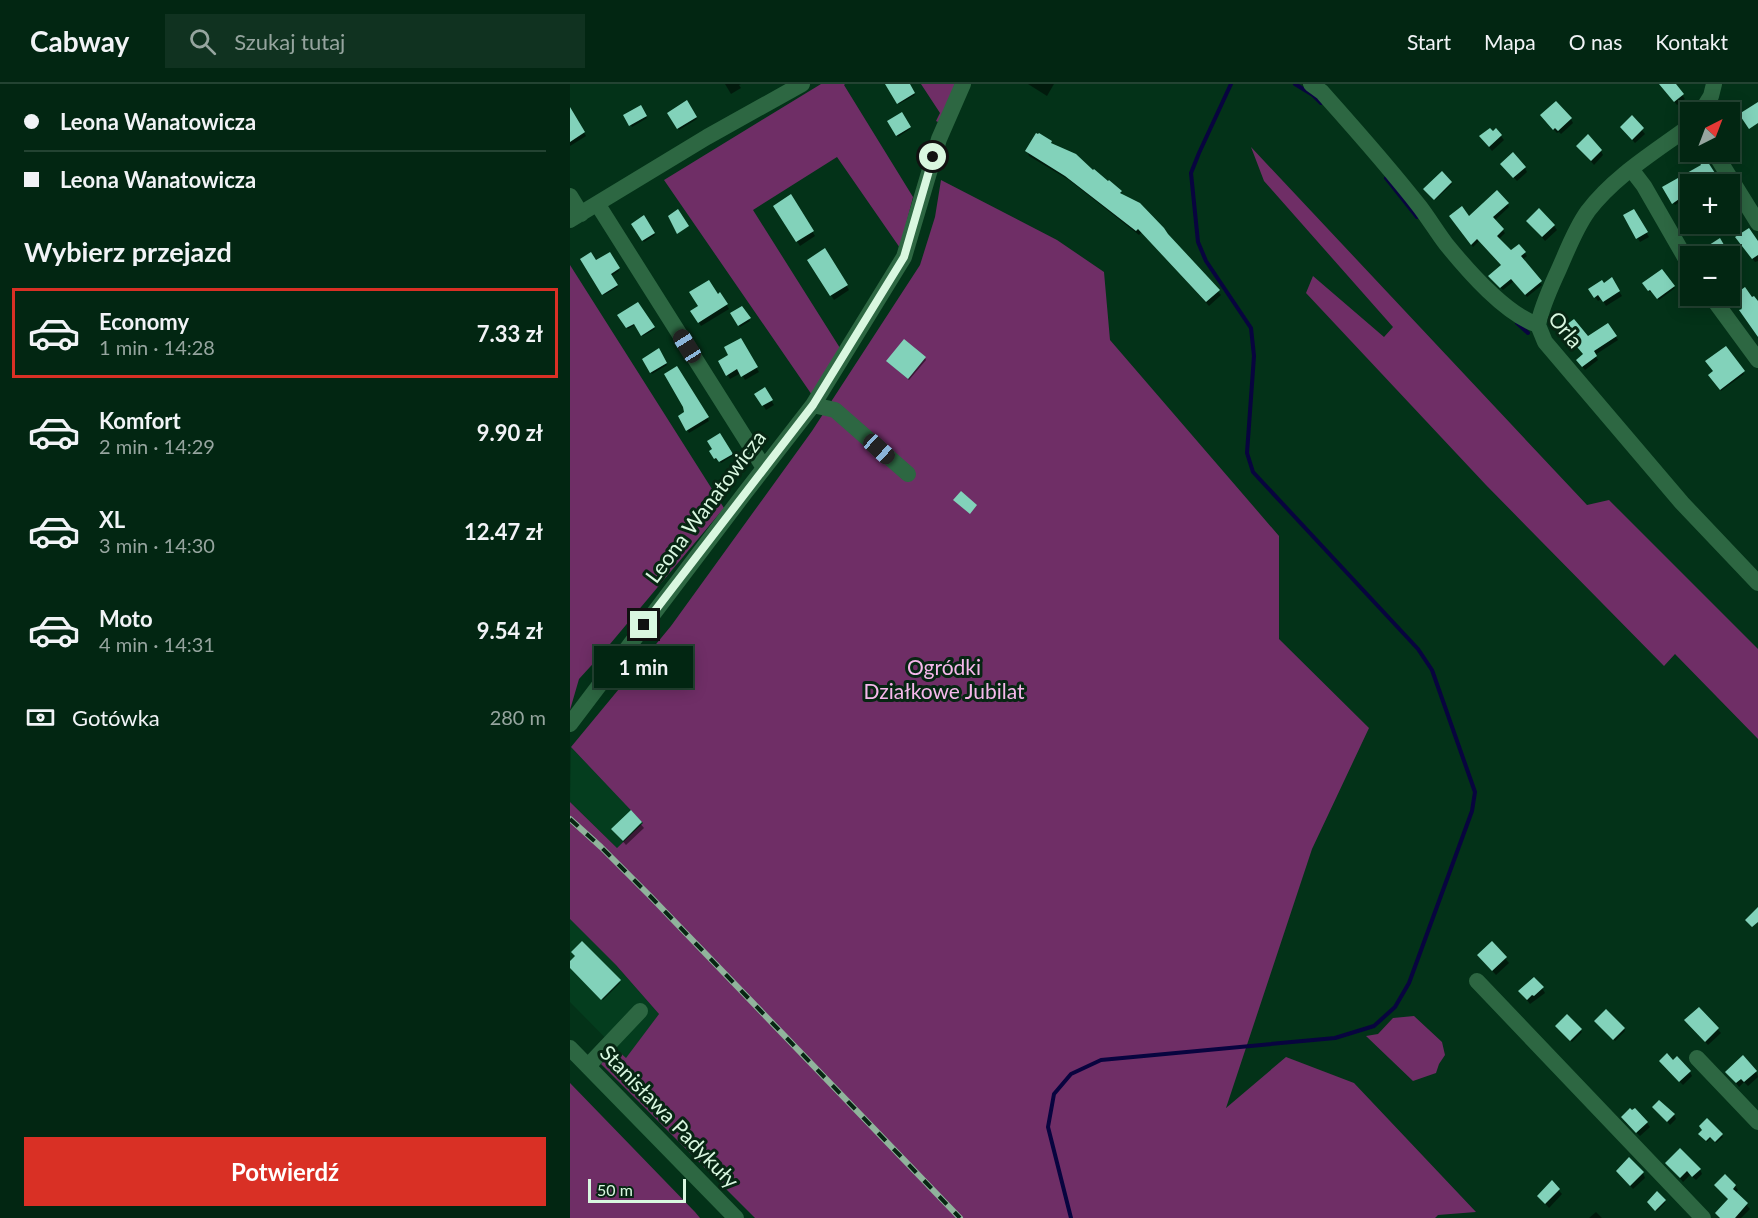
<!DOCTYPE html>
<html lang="pl">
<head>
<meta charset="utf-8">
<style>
  :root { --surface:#022612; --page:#103220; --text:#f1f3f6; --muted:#96a59f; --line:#234332; --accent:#d93025 }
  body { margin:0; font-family:Lato,sans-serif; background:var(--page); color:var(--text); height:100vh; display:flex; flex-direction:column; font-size:22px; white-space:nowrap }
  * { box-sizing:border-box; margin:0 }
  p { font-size:20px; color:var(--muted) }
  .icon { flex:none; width:33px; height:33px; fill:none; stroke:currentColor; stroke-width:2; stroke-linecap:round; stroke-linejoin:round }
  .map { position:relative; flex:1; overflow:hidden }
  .side { display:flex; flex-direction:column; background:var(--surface); width:570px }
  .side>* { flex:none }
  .top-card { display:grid; align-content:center; height:132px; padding:0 24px; background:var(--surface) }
  .needle { width:39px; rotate:42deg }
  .fabs { position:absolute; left:1110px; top:18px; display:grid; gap:12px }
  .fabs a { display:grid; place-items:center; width:60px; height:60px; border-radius:0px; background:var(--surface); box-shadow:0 3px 15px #0003,0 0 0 2px var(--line); font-size:30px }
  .scale { position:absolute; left:18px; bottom:15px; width:98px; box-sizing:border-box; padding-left:6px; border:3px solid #d9f7e0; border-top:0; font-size:16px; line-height:21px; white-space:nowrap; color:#d9f7e0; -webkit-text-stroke:4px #072613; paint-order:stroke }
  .end { position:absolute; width:27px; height:27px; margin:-14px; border:8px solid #d9f7e0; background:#111; box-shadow:0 0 0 3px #111 }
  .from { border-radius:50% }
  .bubble { position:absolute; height:42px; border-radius:0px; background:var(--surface); box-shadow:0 3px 15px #0003,0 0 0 2px var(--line); font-size:20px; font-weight:700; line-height:42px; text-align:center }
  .car { position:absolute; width:18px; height:36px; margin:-18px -9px; border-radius:8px; box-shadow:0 0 4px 2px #0007; background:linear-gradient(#222 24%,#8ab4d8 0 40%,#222 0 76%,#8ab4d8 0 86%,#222 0) }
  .top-card b { display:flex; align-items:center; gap:21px; height:57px; font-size:22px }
  .top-card b+b { border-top:2px solid var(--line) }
  .top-card i { width:15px; height:15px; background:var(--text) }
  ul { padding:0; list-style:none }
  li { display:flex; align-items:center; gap:18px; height:90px; margin:0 12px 9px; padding:0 12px; border:3px solid transparent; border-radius:0px }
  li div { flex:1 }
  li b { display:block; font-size:22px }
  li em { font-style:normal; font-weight:700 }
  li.active { border-color:var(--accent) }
  li>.icon { width:54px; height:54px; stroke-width:1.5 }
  h2 { padding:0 24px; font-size:27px; line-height:72px }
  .pay { display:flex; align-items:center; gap:15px; height:66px; padding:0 24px; font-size:22px }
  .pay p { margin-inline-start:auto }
  .cta { display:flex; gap:12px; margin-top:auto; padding:12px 24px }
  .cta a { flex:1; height:69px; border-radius:0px; background:var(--accent); color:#fff; font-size:24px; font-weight:700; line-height:69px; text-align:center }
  header { display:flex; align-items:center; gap:36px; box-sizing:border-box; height:84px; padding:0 30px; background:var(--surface); border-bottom:2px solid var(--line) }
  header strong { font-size:28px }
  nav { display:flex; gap:33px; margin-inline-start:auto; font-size:21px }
  .search { width:420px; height:54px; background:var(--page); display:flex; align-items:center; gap:15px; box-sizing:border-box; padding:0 21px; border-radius:0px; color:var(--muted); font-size:22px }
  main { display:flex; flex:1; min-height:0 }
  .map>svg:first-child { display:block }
  .built { fill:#043d1e }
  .green { fill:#6f2e66 }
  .shadow { fill:#0007 }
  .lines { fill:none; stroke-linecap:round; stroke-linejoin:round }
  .stream { stroke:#08043f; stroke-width:4 }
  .building { fill:#82d2ba }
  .minor { stroke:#2d6742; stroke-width:16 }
  .rail-casing { stroke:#90b49c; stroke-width:6 }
  .rail { stroke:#072613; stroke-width:4; stroke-dasharray:11; stroke-linecap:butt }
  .route { stroke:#d9f7e0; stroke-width:8 }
  .labels { text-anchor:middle; stroke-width:6; stroke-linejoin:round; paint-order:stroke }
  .street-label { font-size:21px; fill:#d9f7e0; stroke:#072613 }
  .park-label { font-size:21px; fill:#f6b8eb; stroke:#072613 }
</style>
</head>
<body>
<header>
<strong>Cabway</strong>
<div class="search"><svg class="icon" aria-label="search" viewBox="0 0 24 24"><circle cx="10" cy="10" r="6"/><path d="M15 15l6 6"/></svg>Szukaj tutaj</div>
<nav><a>Start</a><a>Mapa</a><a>O nas</a><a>Kontakt</a></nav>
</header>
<main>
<section class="side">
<div class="top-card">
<b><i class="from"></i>Leona Wanatowicza</b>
<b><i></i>Leona Wanatowicza</b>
</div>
<h2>Wybierz przejazd</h2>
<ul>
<li class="active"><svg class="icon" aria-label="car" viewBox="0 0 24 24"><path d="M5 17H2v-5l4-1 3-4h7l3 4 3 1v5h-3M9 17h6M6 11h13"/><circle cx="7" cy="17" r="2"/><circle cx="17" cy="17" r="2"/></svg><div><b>Economy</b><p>1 min · 14:28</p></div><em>7.33 zł</em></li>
<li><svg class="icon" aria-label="car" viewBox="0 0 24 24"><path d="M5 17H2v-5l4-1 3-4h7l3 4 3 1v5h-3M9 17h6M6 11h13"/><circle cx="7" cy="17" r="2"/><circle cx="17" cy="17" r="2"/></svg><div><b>Komfort</b><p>2 min · 14:29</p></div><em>9.90 zł</em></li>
<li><svg class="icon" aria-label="car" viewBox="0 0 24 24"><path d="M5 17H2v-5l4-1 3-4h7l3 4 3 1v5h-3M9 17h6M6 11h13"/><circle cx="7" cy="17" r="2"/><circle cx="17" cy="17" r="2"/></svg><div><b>XL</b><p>3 min · 14:30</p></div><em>12.47 zł</em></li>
<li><svg class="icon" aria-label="car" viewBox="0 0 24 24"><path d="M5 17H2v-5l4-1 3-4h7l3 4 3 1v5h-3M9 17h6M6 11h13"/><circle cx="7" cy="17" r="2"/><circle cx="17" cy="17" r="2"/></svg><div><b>Moto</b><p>4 min · 14:31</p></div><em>9.54 zł</em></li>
</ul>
<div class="pay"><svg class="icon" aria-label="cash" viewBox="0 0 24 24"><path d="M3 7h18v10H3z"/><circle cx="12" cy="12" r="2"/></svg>Gotówka<p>280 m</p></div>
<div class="cta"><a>Potwierdź</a></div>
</section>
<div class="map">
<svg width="1188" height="1134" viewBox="0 0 1188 1134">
  <rect width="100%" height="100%" fill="#033218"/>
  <!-- built -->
  <path class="built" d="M1,663L74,739L47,764L0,718Z
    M0,835L46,881L89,930L56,975L0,918Z"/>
  <!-- green -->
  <path class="green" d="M251,0H275L274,1L343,113L330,164L267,73L183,126L270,264L242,311L94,96Z
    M351,0H385L370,39L366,37L370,29Z
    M681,63L1017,421L1039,416L1188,565V655L1105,570L1094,582L916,401L736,209L743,192L814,253L823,243L694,97Z
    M371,96L487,156L534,188L540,256L709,452V555L799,644L742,765L656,1024L716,973L784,999L906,1128L868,1131L865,1134H185L31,980L45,964L56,974L89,930L46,881L0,835V718L47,764L73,739L1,663L101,542L242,347L350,181L365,133Z
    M0,181L154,424L30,572L9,595L0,626Z
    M844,932L872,958L875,971L869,980L866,989L843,997L796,952L808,950L823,934Z
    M0,999L125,1128L130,1134H0Z"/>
  <!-- shadow -->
  <path class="shadow" d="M155,0H171L169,1L171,4L161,10Z
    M321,0H338L345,11L329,20L318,2Z
    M458,0H484L477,12Z
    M1097,0H1104L1115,15L1107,21L1096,7Z
    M117,18L127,35L109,46L99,29Z
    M70,23L77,34L62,43L55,32Z
    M331,30L340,45L328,53L319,38Z
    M3,31L16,52L0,62V33Z
    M1062,34L1075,50L1065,59L1054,47Z
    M1001,35L1003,39L991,50L989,48L987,49L975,36Z
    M926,46L934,56L922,67L914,57Z
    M481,58L483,62L551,108L553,112L597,150L651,211L639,222L572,148L569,151L499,96L459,72L457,67Z
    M1008,62L1031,67L1033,71L1024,81Z
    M1134,74L1150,100H1120V111L1105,121L1094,104L1133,81Z
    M935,84H955L957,88L947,97Z
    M881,99L882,100L865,116L856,106Z
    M221,112L245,152L230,162L205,122Z
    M937,119L939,123L924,137L935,149L928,156L941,168L949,162L957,172L952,176L972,201L957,213L944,197L933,206L922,195L932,182L909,157L903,163L883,135L899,134Z
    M1064,127L1079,153L1070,158L1055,132Z
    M74,133L85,151L74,158L63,140Z
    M958,137L984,142L987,146L975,157Z
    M1149,156L1158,171L1155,172H1134L1131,167Z
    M1170,157L1188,161V177L1185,178Z
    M255,166L279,206L264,216L239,176Z
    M39,170L49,187L41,192L48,203L34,211L12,176L26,178Z
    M1092,187L1105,204L1089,216L1082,207L1080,208L1074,200Z
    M1041,195L1052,212L1036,222L1032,215L1028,217L1020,206L1033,201Z
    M150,210L159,225L131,242L122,227Z
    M68,220L85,245L73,252L66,240L58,245L49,231Z
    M172,224L180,237L170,243L162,230Z
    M1038,241L1048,256L1025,271L1028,276L1015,286L1010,280L1014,271L1018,254Z
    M170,256L189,288L175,296L171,289L160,295L150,278L160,272Z
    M1156,264L1174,290L1151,307L1140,291L1144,288Z
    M88,267L97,281L82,290L74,275Z
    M355,274L356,276L339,296L319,279Z
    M107,284L139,337L119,349L110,333L116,329Z
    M194,305L204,321L196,326L186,310Z
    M149,351L162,372L151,379L148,375L146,376L141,367Z
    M61,729L74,744L56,761L43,746Z
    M922,859L939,879L926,891L912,876Z
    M7,872L49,897L50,899L33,916L0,883V879Z
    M972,904L975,909L960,920L950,908Z
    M1129,925L1151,949L1138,961L1116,937Z
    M997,932L1012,948L1002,958L988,944Z
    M1027,938L1054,945L1055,947L1045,957Z
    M1103,978L1120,988L1122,992L1113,1001L1093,981Z
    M1157,988H1186L1188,993L1178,1002L1174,998L1169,1003Z
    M1084,1023L1104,1031L1106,1035L1100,1041Z
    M1137,1036L1153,1053L1146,1059L1141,1054L1137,1058L1131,1052Z
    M1055,1038L1077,1039L1080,1043L1070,1052Z
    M1097,1079L1130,1085L1132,1090L1126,1096L1120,1091L1113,1098Z
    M1073,1089L1075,1094L1063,1105L1050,1091Z
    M982,1099L992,1110L979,1124L969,1112Z
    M1146,1102H1165L1168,1106L1165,1109L1180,1125L1171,1134H1149L1147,1129L1159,1116Z
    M1095,1117V1119L1087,1127L1079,1120Z
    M1026,1128L1032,1134H1019Z"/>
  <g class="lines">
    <!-- stream -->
    <path class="stream" d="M725,0L743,11L751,19
      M816,94L847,133
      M947,239L958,249
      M501,1134L478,1043L484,1010L501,990L531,976L765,954L804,942L825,923L839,899L902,727L905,708L862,586L848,565L683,388L677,369L684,272L681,244L636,177L628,158L621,89L629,69L661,0"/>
  </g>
  <!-- building -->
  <path class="building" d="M315,0H340L345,9L327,20Z
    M1089,0H1106L1114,10L1104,18Z
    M117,16L127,33L107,45L97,29Z
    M986,17L1002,34L988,47L985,44L983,46L970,31Z
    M1188,18V39L1179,45L1169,30Z
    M71,21L77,32L59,42L53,31Z
    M0,23L15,48L0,58Z
    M332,28L341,43L326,52L317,37Z
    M1062,31L1074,44L1062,56L1050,43Z
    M920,44L923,47L926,44L932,51L919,63L909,52Z
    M466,49L468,50L469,49L482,57L481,59L506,70L523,86L524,85L538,97L539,96L552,107L550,109L570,119L594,144L598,150L650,206L636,218L568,145L566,147L495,92L455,67Z
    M1018,50L1032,66L1021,77L1006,62Z
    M943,68L956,83L943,94L930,80Z
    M1134,72L1152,100H1114L1119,108L1102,120L1092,103L1131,81L1128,75Z
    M872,87L882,98L864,116L853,105Z
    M927,106L939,119L923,133L934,145L927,152L941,166L949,160L956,168L951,172L972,197L955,211L941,195L930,204L918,192L931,181L907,155L901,161L879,132L892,122L899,132Z
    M221,110L244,147L226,158L203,122Z
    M969,124L985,141L972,153L956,137Z
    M108,125L119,142L107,150L98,132Z
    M1064,125L1078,148L1066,155L1053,131Z
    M74,131L85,149L72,157L61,140Z
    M1179,144L1188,157V171L1182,175L1165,153Z
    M1150,154L1157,166L1146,172H1127L1125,170Z
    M255,164L278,201L260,212L237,176Z
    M21,168L26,176L40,168L50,184L41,190L48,201L32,211L10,175Z
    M1092,185L1105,202L1087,215L1080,206L1078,207L1072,199Z
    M1042,193L1050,207L1033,218L1028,211L1024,214L1018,205L1032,196L1034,199Z
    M139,196L148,210L150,208L158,220L128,239L120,227L128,222L119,208Z
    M1175,203L1182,213L1184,212L1188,217V253L1169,226L1172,225L1163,212Z
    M68,218L85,243L71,252L64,240L56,244L47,231Z
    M172,222L181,234L168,242L160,229Z
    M1004,235L1018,252L1038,239L1047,252L1024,267L1027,272L1012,283L1006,276L1013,270L997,251L1001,248L996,241Z
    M171,254L188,283L171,293L167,285L156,292L148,277L158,271L154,263Z
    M334,255L356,273L338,295L316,277Z
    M1156,262L1175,287L1150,306L1138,291L1143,287L1135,277Z
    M89,264L97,279L80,289L72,275Z
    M107,282L139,333L116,347L108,332L114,328L113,323L94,290Z
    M195,303L203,316L192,322L184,310Z
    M150,349L163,370L149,378L146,374L144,375L139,367L142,365L137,357Z
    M391,407L407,421L400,430L383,416Z
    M61,726L72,738L53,757L41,745Z
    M1188,823V838L1182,843L1175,836Z
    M12,857L51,896L31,916L0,884V877L5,872L1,868Z
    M922,857L937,873L922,887L907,871Z
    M964,893L974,903L964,912L962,911L957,916L948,907Z
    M1129,923L1149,944L1135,958L1114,936Z
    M1036,925L1055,944L1043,956L1024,937Z
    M997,930L1012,945L1000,957L985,942Z
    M1097,969L1103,976L1107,972L1121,987L1109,998L1089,977Z
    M1173,971L1187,987L1174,998L1171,995L1166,999L1155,988Z
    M1089,1016L1105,1030L1097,1038L1082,1023Z
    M1060,1024L1062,1026L1065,1024L1078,1038L1066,1049L1051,1033Z
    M1137,1034L1153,1050L1145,1058L1140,1053L1136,1057L1128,1050L1132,1046L1129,1042Z
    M1110,1064L1131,1085L1122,1093L1117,1087L1110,1094L1095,1079Z
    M1059,1073L1074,1088L1060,1102L1046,1087Z
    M1155,1090L1166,1101L1163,1105L1178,1119L1165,1134H1150L1145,1129L1158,1115L1144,1101Z
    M982,1096L990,1105L975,1120L967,1112Z
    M1087,1107L1096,1116L1085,1127L1077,1118Z"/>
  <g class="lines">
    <!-- minor -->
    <path class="minor" d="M741,0L752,8C785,45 819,83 850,123C859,135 867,148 876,160C898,187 935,230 968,241L975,258L1112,419L1188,499
      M1131,28L1141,12L1144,0
      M1144,68L1188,139
      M1061,85L1074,102L1120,182
      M0,112L11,130
      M28,121L194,384
      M0,136L137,53L232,0
      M1141,212L1188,276
      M968,241C972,221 981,203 989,185C998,165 1005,145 1018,127C1043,94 1080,71 1113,47L1120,40
      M243,321L334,173L369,55L393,0
      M0,640L174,410L243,321L265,326L338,390
      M907,897L1133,1134
      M0,964L166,1134
      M1127,974L1188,1038
      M18,982L70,927"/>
    <!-- rail casing -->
    <g class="rail-casing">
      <path id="rail" d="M0,735L31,763L80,812L390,1134"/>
    </g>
    <!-- rail -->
    <use href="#rail" class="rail"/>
  </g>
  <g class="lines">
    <!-- route -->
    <path class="route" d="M74,541L243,321L334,173L363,73"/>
  </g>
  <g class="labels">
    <!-- street labels -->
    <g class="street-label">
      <text transform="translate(995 246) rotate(50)" y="7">Orla</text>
      <text transform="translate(136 423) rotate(-53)" y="7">Leona Wanatowicza</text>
      <text transform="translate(99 1033) rotate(46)" y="7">Stanisława Padykuły</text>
    </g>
    <!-- park labels -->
    <g class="park-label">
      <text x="374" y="591">Ogródki<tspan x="374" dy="24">Działkowe Jubilat</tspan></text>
    </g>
  </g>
</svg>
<div class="fabs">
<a><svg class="needle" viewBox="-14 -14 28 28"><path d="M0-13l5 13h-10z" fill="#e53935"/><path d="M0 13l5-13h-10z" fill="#96a59f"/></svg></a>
<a>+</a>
<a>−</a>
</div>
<div class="scale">50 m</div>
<i class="end from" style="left:363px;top:73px"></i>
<i class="end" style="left:74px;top:541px"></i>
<div class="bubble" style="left:24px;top:562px;width:99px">1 min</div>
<i class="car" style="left:117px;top:262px;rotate:328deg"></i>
<i class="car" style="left:309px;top:365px;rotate:132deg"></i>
</div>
</main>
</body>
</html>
